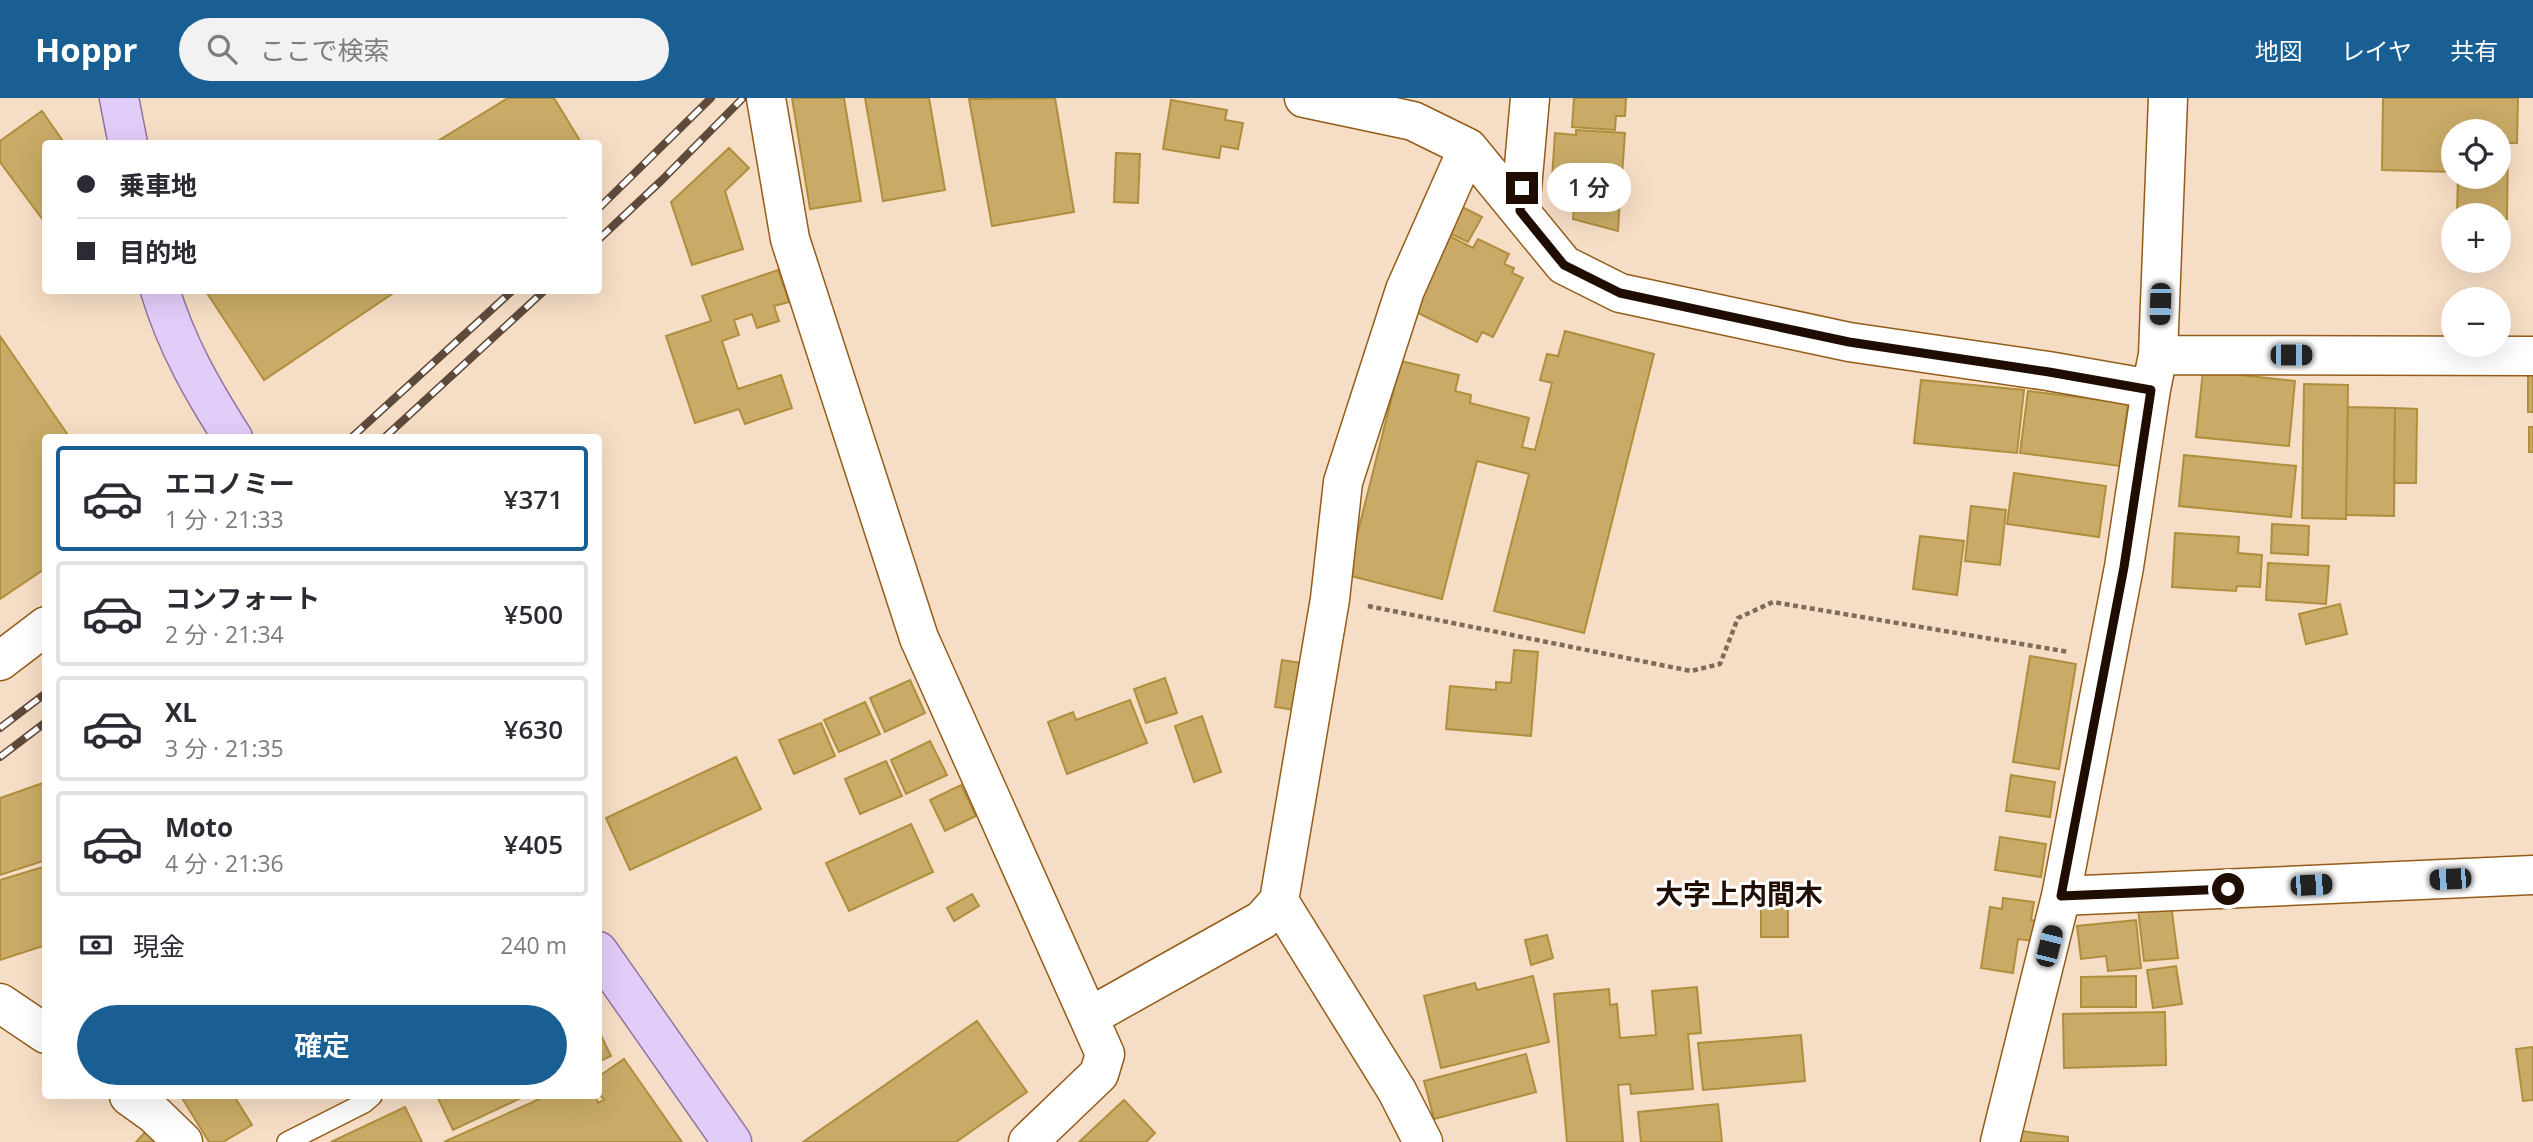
<!DOCTYPE html>
<html lang="ja">
<head>
<meta charset="utf-8">
<style>
  :root { --surface:#fff; --page:#f2f2f3; --text:#2b2b33; --muted:#7c7c81; --line:#e1e1e2; --accent:#195f93 }
  body { margin:0; font-family:"Open Sans","Noto Sans JP",sans-serif; background:var(--page); color:var(--text); height:100vh; display:flex; flex-direction:column; font-size:26px; white-space:nowrap }
  * { box-sizing:border-box; margin:0 }
  p { font-size:23px; color:var(--muted) }
  .icon { flex:none; width:38px; height:38px; fill:none; stroke:currentColor; stroke-width:2; stroke-linecap:round; stroke-linejoin:round }
  .map { position:relative; flex:1; overflow:hidden }
  .panel { position:absolute; left:42px; top:336px; width:560px; height:665px; display:flex; flex-direction:column; background:var(--surface); border-radius:7px; box-shadow:0 7px 28px #0002 }
  .panel>* { flex:none }
  .banner { position:absolute; left:42px; top:42px; width:560px; height:154px; border-radius:7px; box-shadow:0 7px 28px #0002; display:grid; align-content:center; height:154px; padding:0 35px; background:var(--surface) }
  .tools { position:absolute; left:2441px; top:21px; display:grid; gap:14px }
  .tools a { display:grid; place-items:center; width:70px; height:70px; border-radius:50%; background:var(--surface); box-shadow:0 7px 28px #0002; font-size:35px }
  .end { position:absolute; width:32px; height:32px; margin:-16px; border:9px solid #1e0d00; background:#fff; box-shadow:0 0 0 4px #fff }
  .from { border-radius:50% }
  .bubble { position:absolute; height:49px; border-radius:24px; background:var(--surface); box-shadow:0 7px 28px #0002; font-size:23px; font-weight:600; line-height:49px; text-align:center }
  .car { position:absolute; width:21px; height:42px; margin:-21px -10px; border-radius:9px; box-shadow:0 0 5px 2px #0007; background:linear-gradient(#222 24%,#8ab4d8 0 40%,#222 0 76%,#8ab4d8 0 86%,#222 0) }
  .banner b { display:flex; align-items:center; gap:24px; height:66px; font-size:26px }
  .banner b+b { border-top:2px solid var(--line) }
  .banner i { width:18px; height:18px; background:var(--text) }
  ul { padding:12px 0 0; list-style:none }
  li { display:flex; align-items:center; gap:21px; height:105px; margin:0 14px 10px; padding:0 21px; border:4px solid var(--line); border-radius:7px }
  li div { flex:1 }
  li b { display:block; font-size:26px }
  li em { font-style:normal; font-weight:600 }
  li.selected { border-color:var(--accent) }
  li>.icon { width:63px; height:63px; stroke-width:1.5 }
  .pay { display:flex; align-items:center; gap:18px; height:77px; padding:0 35px; font-size:26px }
  .pay p { margin-inline-start:auto }
  .cta { display:flex; gap:14px; margin-top:auto; padding:14px 35px }
  .cta a { flex:1; height:80px; border-radius:42px; background:var(--accent); color:#fff; font-size:28px; font-weight:600; line-height:80px; text-align:center }
  header { display:flex; align-items:center; gap:42px; box-sizing:border-box; height:98px; padding:0 35px; background:var(--accent); color:#fff }
  header strong { font-size:33px }
  nav { display:flex; gap:38px; margin-inline-start:auto; font-size:24px }
  .search { width:490px; height:63px; background:var(--page); display:flex; align-items:center; gap:18px; box-sizing:border-box; padding:0 24px; border-radius:38px; color:var(--muted); font-size:26px }
  .map>svg:first-child { display:block }
  .building { fill:#c9aa66; stroke:#af8e3d; stroke-width:2 }
  .lines { fill:none; stroke-linecap:round; stroke-linejoin:round }
  .lane-casing { stroke:#945c18; stroke-width:22 }
  .street-casing { stroke:#945c18; stroke-width:41 }
  .primary-casing { stroke:#91749f; stroke-width:41 }
  .path { stroke:#806b59; stroke-width:4.5; stroke-dasharray:5 3.5; stroke-linecap:butt }
  .lane { stroke:#fff; stroke-width:19 }
  .street { stroke:#fff; stroke-width:38 }
  .primary { stroke:#e2cdf9; stroke-width:38 }
  .rail-casing { stroke:#5e4a3a; stroke-width:8 }
  .rail { stroke:#fff; stroke-width:5; stroke-dasharray:16; stroke-linecap:butt }
  .route { stroke:#1e0d00; stroke-width:9 }
  .labels { text-anchor:middle; stroke-width:6; stroke-linejoin:round; paint-order:stroke }
  .quarter-label { font-size:28px; font-weight:bold; fill:#1e0d00; stroke:#fff }
</style>
</head>
<body>
<header>
<strong>Hoppr</strong>
<div class="search"><svg class="icon" aria-label="search" viewBox="0 0 24 24"><circle cx="10" cy="10" r="6"/><path d="M15 15l6 6"/></svg>ここで検索</div>
<nav><a>地図</a><a>レイヤ</a><a>共有</a></nav>
</header>
<div class="map">
<svg width="2533" height="1044" viewBox="0 0 2533 1044">
  <rect width="100%" height="100%" fill="#f6ddc5"/>
  <!-- building -->
  <path class="building" d="M508,0H554L582,46H433Z
    M792,0H844L861,103L810,111Z
    M865,0H929L945,92L883,103Z
    M1055,0L1074,114L992,128L969,1Z
    M1574,0H1626L1625,18H1616L1615,32L1572,29Z
    M2383,0H2518L2517,45H2508L2507,121H2499V117H2457L2458,79H2499V33H2454V74L2382,72Z
    M1171,2L1227,12L1225,22L1243,25L1238,51L1221,48L1219,60L1163,51Z
    M42,13L65,46H46V126L0,64V43Z
    M1576,32L1625,35L1622,77L1581,74L1580,82L1552,81L1555,35L1576,37Z
    M729,50L749,70L725,93L743,151L692,167L671,104Z
    M1116,55L1140,56L1138,105L1114,104Z
    M1575,94L1620,98L1618,133L1573,121Z
    M1462,109L1482,119L1468,144L1449,135Z
    M1447,137L1473,150L1478,141L1509,156L1504,166L1514,170L1512,175L1523,180L1493,239L1482,234L1477,244L1410,211Z
    M778,172L789,204L774,208L779,223L757,230L752,216L734,222L739,237L722,243L738,291L781,277L792,310L745,326L739,311L695,325L666,238L711,223L702,198Z
    M205,192H398L264,282Z
    M1565,233L1654,256L1584,535L1494,513L1529,376L1477,363L1442,501L1347,477L1401,263L1459,277L1455,293L1471,297L1470,305L1529,320L1522,349L1535,352L1552,285L1540,282L1547,256L1558,258Z
    M0,238L70,340H46V470L0,501Z
    M2203,273L2295,283L2289,348L2196,339Z
    M2528,274H2533V314H2528Z
    M1921,282L2024,292L2017,355L1914,345Z
    M2304,286L2348,287L2346,421L2302,420Z
    M2028,293L2128,305L2120,368L2020,355Z
    M2348,309L2395,310L2394,418L2346,417Z
    M2395,310L2417,311L2416,385H2394Z
    M2529,329H2533V354H2529Z
    M2184,357L2296,368L2291,419L2179,408Z
    M2014,375L2106,388L2099,439L2007,426Z
    M1971,408L2006,412L2000,467L1965,463Z
    M2272,426L2309,428L2308,457L2271,455Z
    M2175,435L2239,439L2238,455L2262,457L2260,489L2237,488L2236,493L2172,489Z
    M1920,438L1964,443L1957,497L1913,491Z
    M2268,465L2329,468L2326,506L2266,502Z
    M2340,506L2347,536L2306,546L2299,516Z
    M1514,552L1538,554L1531,638L1446,631L1450,588L1496,592V584L1511,585Z
    M2030,558L2076,566L2059,671L2013,664Z
    M1282,562L1302,565L1295,612L1275,609Z
    M1165,580L1177,615L1146,625L1134,591Z
    M910,582L925,615L885,634L870,600Z
    M1130,602L1147,645L1067,676L1048,624L1073,614L1076,622Z
    M865,604L880,636L839,654L824,622Z
    M1202,618L1221,674L1194,684L1175,628Z
    M821,625L835,658L794,676L779,642Z
    M930,643L947,677L906,696L891,662Z
    M736,659L761,711L630,772L606,720Z
    M886,663L902,698L860,716L845,681Z
    M2011,677L2055,684L2050,719L2006,713Z
    M46,684V762L0,777V700Z
    M961,687L976,718L945,733L930,702Z
    M911,726L933,774L849,813L826,765Z
    M2000,739L2046,746L2041,779L1995,772Z
    M43,769L46,777V847L0,862V782Z
    M1761,791H1788V839H1761Z
    M972,796L979,808L954,823L947,810Z
    M2003,800L2034,804L2031,822L2037,823L2034,843L2018,841L2013,875L1981,870L1990,809L2002,811Z
    M2171,806L2178,860L2144,863L2138,811Z
    M2136,822L2141,870L2108,873L2106,858L2081,861L2077,828Z
    M1547,837L1553,860L1531,867L1525,842Z
    M2176,868L2182,906L2153,910L2147,872Z
    M1533,878L1549,944L1441,970L1424,898L1475,885L1477,892Z
    M2136,878V909H2081V879Z
    M1697,889L1701,935L1688,936L1693,991L1631,996L1630,986L1618,987L1623,1044H1567L1554,896L1609,891L1610,907L1617,906L1620,940L1656,937L1652,893Z
    M2165,914L2166,967L2064,970L2063,916Z
    M977,923L1027,994L956,1044H803Z
    M598,931L611,958L598,964Z
    M1801,937L1805,983L1703,992L1698,945Z
    M2533,949V1002L2523,1003L2516,951Z
    M1526,956L1536,994L1434,1021L1424,983Z
    M624,961L682,1044H444L546,998H595L598,1005L604,1002L598,994V979Z
    M186,998H234L252,1027L223,1044H209L182,1000Z
    M437,998H525L453,1032Z
    M1124,1002L1155,1035L1146,1044H1079Z
    M1718,1006L1722,1044H1641L1638,1014Z
    M405,1009L422,1044H331Z
    M150,1029L167,1044H136Z
    M2021,1033L2068,1039V1044H2020Z"/>
  <g class="lines">
    <!-- lane casing -->
    <g class="lane-casing">
      <path id="lane" d="M287,1044L364,1005L372,998"/>
    </g>
    <!-- street casing -->
    <g class="street-casing">
      <path id="street" d="M766,0L790,141L919,540L1105,956L1099,976L1028,1044
        M1304,0L1413,23L1468,50L1564,167L1620,195L1849,244L2048,273L2151,291
        M1520,113L1530,0
        M2158,257L2533,258
        M0,563L46,528
        M2061,798L2533,777
        M1279,803L1330,501L1343,384L1405,192L1468,50
        M0,905L46,936
        M1089,919L1262,822L1279,803L1397,993L1423,1044
        M129,998L154,1016L183,1044
        M2000,1044L2061,798L2124,469L2151,291L2158,257L2168,0"/>
    </g>
    <!-- primary casing -->
    <g class="primary-casing">
      <path id="primary" d="M119,0L128,46
        M160,192C176,246 203,293 233,340
        M598,853L732,1044"/>
    </g>
    <!-- path -->
    <path class="path" d="M1368,508L1691,573L1720,566L1738,520L1773,504L2069,554"/>
    <!-- lane -->
    <use href="#lane" class="lane"/>
    <!-- street -->
    <use href="#street" class="street"/>
    <!-- primary -->
    <use href="#primary" class="primary"/>
    <!-- rail casing -->
    <g class="rail-casing">
      <path id="rail" d="M598,111L711,0
        M598,142L662,82L743,0
        M351,340L513,192
        M384,340L545,192
        M0,630L46,595
        M0,659L46,624"/>
    </g>
    <!-- rail -->
    <use href="#rail" class="rail"/>
  </g>
  <g class="lines">
    <!-- route -->
    <path class="route" d="M1522,90L1520,113L1564,167L1620,195L1849,244L2049,274L2151,292L2124,469L2061,798L2228,791"/>
  </g>
  <g class="labels">
    <!-- quarter labels -->
    <g class="quarter-label">
      <text x="1739" y="806">大字上内間木</text>
    </g>
  </g>
</svg>
<div class="tools">
<a><svg class="icon" aria-label="locate" viewBox="0 0 24 24"><circle cx="12" cy="12" r="6"/><path d="M12 2v4M12 18v4M2 12h4M18 12h4"/></svg></a>
<a>+</a>
<a>−</a>
</div>
<i class="end from" style="left:2228px;top:791px"></i>
<i class="end" style="left:1522px;top:90px"></i>
<div class="bubble" style="left:1547px;top:65px;width:84px">1 分</div>
<i class="car" style="left:2160px;top:206px;rotate:182deg"></i>
<i class="car" style="left:2291px;top:257px;rotate:90deg"></i>
<i class="car" style="left:2450px;top:781px;rotate:267deg"></i>
<i class="car" style="left:2311px;top:787px;rotate:87deg"></i>
<i class="car" style="left:2049px;top:848px;rotate:14deg"></i>
<div class="banner">
<b><i class="from"></i>乗車地</b>
<b><i></i>目的地</b>
</div>
<section class="panel">
<ul>
<li class="selected"><svg class="icon" aria-label="car" viewBox="0 0 24 24"><path d="M5 17H2v-5l4-1 3-4h7l3 4 3 1v5h-3M9 17h6M6 11h13"/><circle cx="7" cy="17" r="2"/><circle cx="17" cy="17" r="2"/></svg><div><b>エコノミー</b><p>1 分 · 21:33</p></div><em>¥371</em></li>
<li><svg class="icon" aria-label="car" viewBox="0 0 24 24"><path d="M5 17H2v-5l4-1 3-4h7l3 4 3 1v5h-3M9 17h6M6 11h13"/><circle cx="7" cy="17" r="2"/><circle cx="17" cy="17" r="2"/></svg><div><b>コンフォート</b><p>2 分 · 21:34</p></div><em>¥500</em></li>
<li><svg class="icon" aria-label="car" viewBox="0 0 24 24"><path d="M5 17H2v-5l4-1 3-4h7l3 4 3 1v5h-3M9 17h6M6 11h13"/><circle cx="7" cy="17" r="2"/><circle cx="17" cy="17" r="2"/></svg><div><b>XL</b><p>3 分 · 21:35</p></div><em>¥630</em></li>
<li><svg class="icon" aria-label="car" viewBox="0 0 24 24"><path d="M5 17H2v-5l4-1 3-4h7l3 4 3 1v5h-3M9 17h6M6 11h13"/><circle cx="7" cy="17" r="2"/><circle cx="17" cy="17" r="2"/></svg><div><b>Moto</b><p>4 分 · 21:36</p></div><em>¥405</em></li>
</ul>
<div class="pay"><svg class="icon" aria-label="cash" viewBox="0 0 24 24"><path d="M3 7h18v10H3z"/><circle cx="12" cy="12" r="2"/></svg>現金<p>240 m</p></div>
<div class="cta"><a>確定</a></div>
</section>
</div>
</body>
</html>
